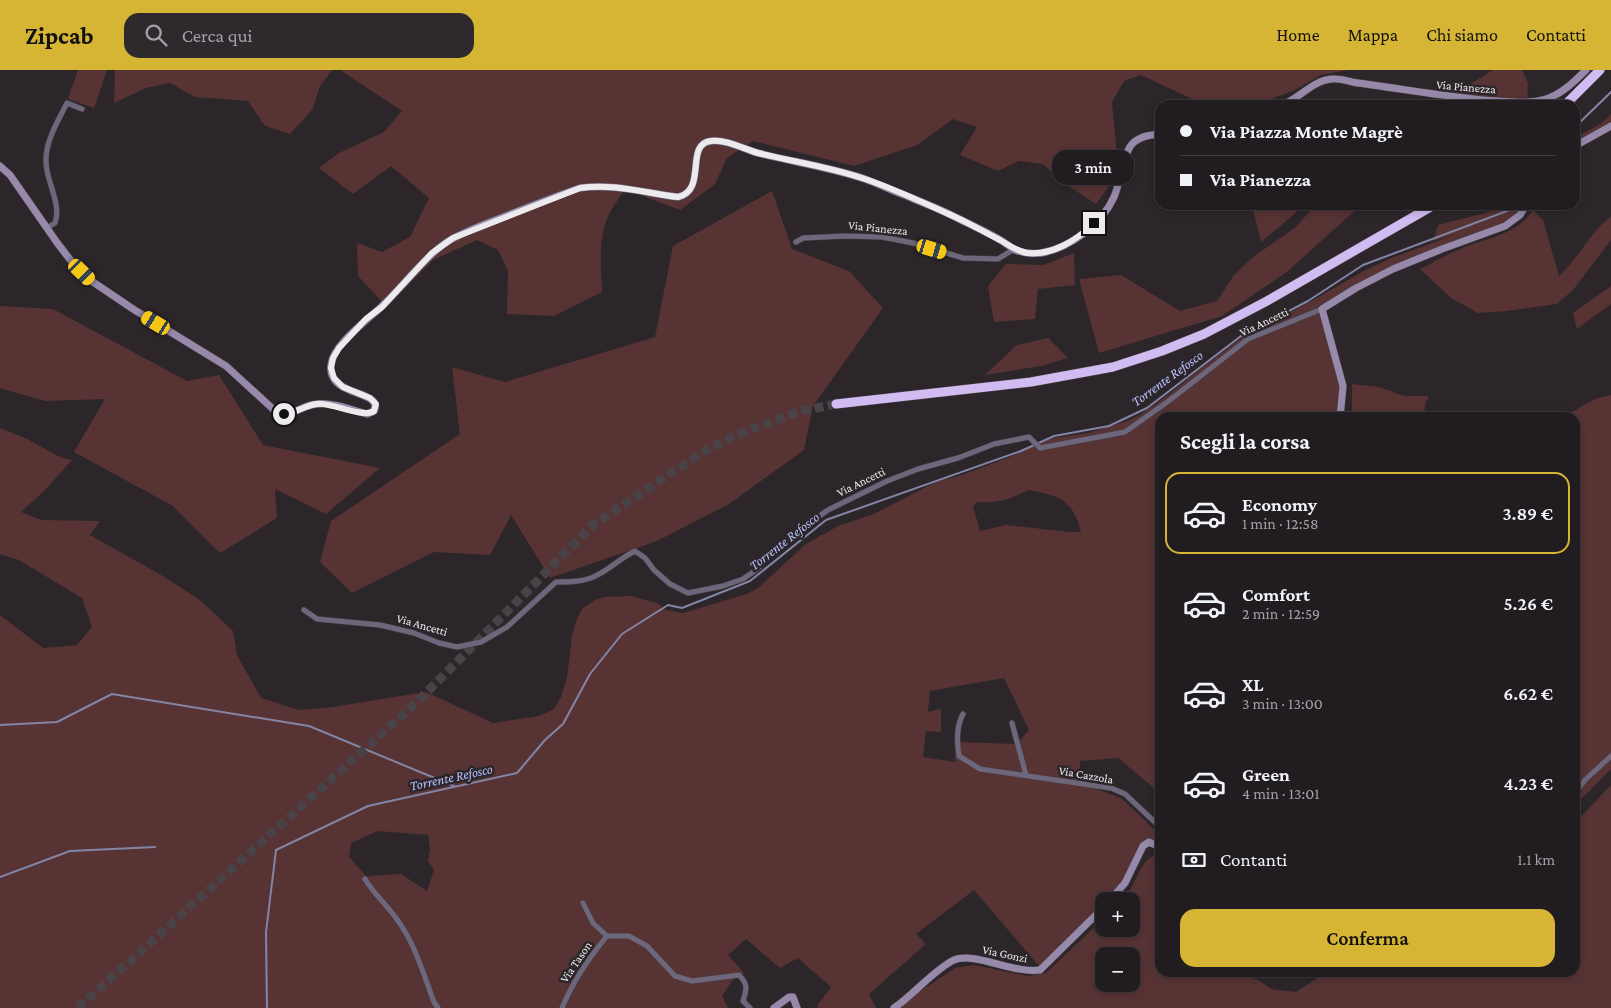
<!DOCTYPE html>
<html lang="it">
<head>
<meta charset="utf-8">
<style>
  :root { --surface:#211c20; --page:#2d292d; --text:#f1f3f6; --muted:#a2a1a5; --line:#3e3a3e; --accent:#d6b534 }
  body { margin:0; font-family:"Crimson Pro",serif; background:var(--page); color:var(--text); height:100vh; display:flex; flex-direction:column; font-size:19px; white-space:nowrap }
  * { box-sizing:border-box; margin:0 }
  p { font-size:16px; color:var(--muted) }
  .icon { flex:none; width:28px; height:28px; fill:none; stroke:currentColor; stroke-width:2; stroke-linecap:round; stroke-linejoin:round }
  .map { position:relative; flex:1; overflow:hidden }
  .details { position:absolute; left:1155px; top:342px; width:425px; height:565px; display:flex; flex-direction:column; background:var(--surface); border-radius:15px; box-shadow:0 2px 8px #0003,0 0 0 1px var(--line) }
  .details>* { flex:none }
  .banner { position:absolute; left:1155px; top:30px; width:425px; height:110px; border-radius:15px; box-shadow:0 2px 8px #0003,0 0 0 1px var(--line); display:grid; align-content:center; height:110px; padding:0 25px; background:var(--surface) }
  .buttons { position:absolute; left:1095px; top:822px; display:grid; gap:10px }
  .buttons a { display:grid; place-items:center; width:45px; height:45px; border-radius:10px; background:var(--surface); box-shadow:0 2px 8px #0003,0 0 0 1px var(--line); font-size:25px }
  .end { position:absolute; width:22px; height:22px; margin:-11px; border:6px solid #edeaed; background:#111; box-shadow:0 0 0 2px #111 }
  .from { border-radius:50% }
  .bubble { position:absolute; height:35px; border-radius:15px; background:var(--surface); box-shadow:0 2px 8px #0003,0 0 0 1px var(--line); font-size:16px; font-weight:600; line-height:35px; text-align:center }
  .car { position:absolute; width:15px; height:30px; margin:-15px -8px; border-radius:6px; box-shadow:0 0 4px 1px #0007; background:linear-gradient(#f5c518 24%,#345 0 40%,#f5c518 0 76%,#345 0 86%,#f5c518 0) }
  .banner b { display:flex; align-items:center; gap:18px; height:48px; font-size:19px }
  .banner b+b { border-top:1px solid var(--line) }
  .banner i { width:12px; height:12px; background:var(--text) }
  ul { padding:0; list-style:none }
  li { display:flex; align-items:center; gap:15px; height:82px; margin:0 10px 8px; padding:0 15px; border:2px solid transparent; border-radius:15px }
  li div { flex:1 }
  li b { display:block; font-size:19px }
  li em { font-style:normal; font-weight:600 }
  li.selected { border-color:var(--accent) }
  li>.icon { width:45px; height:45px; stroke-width:1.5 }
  h2 { padding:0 25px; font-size:22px; line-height:60px }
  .pay { display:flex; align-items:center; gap:12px; height:55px; padding:0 25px; font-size:19px }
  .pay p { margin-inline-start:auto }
  .button { display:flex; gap:10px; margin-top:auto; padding:10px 25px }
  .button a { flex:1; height:58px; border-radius:15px; background:var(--accent); color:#111; font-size:20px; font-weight:600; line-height:58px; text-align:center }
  header { display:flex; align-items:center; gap:30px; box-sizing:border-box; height:70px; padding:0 25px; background:var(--accent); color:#111 }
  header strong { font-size:24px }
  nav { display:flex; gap:28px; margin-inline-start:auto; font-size:18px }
  .search { width:350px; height:45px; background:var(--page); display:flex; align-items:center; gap:12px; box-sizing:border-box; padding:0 18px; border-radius:15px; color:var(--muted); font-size:19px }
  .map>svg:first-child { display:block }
  .green { fill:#573334; fill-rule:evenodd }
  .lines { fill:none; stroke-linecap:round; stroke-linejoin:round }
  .stream { stroke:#8285a6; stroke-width:2 }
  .highway-tunnel { stroke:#494348; stroke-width:9; stroke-dasharray:9 4.5; stroke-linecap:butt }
  .street-casing { stroke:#474146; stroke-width:6 }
  .secondary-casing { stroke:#474146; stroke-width:8 }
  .highway-casing { stroke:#474146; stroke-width:10 }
  .street { stroke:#6e667b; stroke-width:5 }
  .secondary { stroke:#9689aa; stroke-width:7 }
  .highway { stroke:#d0bcf0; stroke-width:9 }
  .route { stroke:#edeaed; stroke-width:6 }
  .labels { text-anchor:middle; stroke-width:5; stroke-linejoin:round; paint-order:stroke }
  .street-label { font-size:12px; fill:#edeaed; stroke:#2c262b }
  .water-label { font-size:14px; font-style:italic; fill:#b8c1fc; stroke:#2c262b }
</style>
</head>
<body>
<header>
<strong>Zipcab</strong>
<div class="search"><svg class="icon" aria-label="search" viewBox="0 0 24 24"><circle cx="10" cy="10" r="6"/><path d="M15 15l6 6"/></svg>Cerca qui</div>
<nav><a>Home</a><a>Mappa</a><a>Chi siamo</a><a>Contatti</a></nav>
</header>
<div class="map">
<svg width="1611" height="938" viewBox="0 0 1611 938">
  <rect width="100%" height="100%" fill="#2c262b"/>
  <!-- green -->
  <path class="green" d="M78,0H107L94,38L68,29Z
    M115,0H332L320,16L312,40L290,64L265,56L248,31L195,27L170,13L146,18L114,33Z
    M340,0H1349L1321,5L1293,21L1255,35H1205L1141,5L1124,11L1112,32L1117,86L1112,112L1096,134L1061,111L1043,94L1019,91L998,101L960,85L977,57L953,49L917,75L854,96L753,71L727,88L715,114L680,140L625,119C617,131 607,144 604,158C599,178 601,201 602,222L554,246L507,244L508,201L498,180L477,170L433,190L387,237L358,206L357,173L382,182L410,167L429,128L391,96L353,124L319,98L339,83L384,62L402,41Z
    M1493,0H1522L1528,13L1527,35H1439L1448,28Z
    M1611,44V51L1603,58L1575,72V68L1602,53Z
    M772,121L792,179L849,201L883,238L813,336L804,380L729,434L657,471L550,508L511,445L490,485L434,482L352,523L320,492L331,451L460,364L452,297L505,312L655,267L673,176Z
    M1252,135H1305L1261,172Z
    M1315,135H1361L1288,201L1222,246L1099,283L1079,209L1121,205L1180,241L1217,231L1234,205L1253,187L1296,157Z
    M1500,135H1524C1507,159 1476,160 1451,173C1408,194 1366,216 1324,237L1340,305L1342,347L1160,348V723L1118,688L1080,691V713L1121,728L1159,764L1160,763V772L1150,771L1136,783L1119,822L1109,831H1104V836L1040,895H1038L974,820L916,864L926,874L869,924L876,938H818L817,936L831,917L798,888L780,898L746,869L728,885L744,903L732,911L722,926L728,938H0V545L43,578L77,575L92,557L82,528L19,490L0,484V358L27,369L60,387L72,390L46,419L21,442L41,450L100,451L90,465L161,505L200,530L233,561L237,585L261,628L299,640L332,637L426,622L493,653L539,646L554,639L561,627L567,608L572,566L576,551L582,539L595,530L605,527L631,526L657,533L666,540L683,543L747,524L758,518L806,474L838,456L874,444L936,412L962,405L1010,387L1036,374L1053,368L1089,363L1127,351L1140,345L1172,322L1200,299L1241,268L1308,233L1362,202L1389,189L1454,165L1433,171L1438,155L1493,141ZM1028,420C1059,426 1072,428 1081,462H1070L1006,455L980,461L973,436L977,432C998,433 1009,430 1028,420ZM1004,608L1029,660L1017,674L956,672L955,692L923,687L926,661L941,662V639L928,642L930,621ZM378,761L428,765L430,779L428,791L434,800L427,821L401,804L366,806L349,787L351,773Z
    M1533,140L1543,150L1559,206C1579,188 1590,162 1611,146V170L1573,220L1557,234L1507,241L1478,243L1451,228L1420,199C1433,193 1445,185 1458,180C1484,168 1516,166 1533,140Z
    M1074,183L1075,215L1038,219L1035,249L994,252L988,216L1006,194L1044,195Z
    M1611,216V234L1577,259L1573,243Z
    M0,236L53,239L187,311L219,305L263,375L380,398L326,444L275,419L277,448L220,483L173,436L74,382L105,329L45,331L0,318Z
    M1048,268L1068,288L1041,296L985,305L1017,275Z
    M1352,314L1379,317L1404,326H1429L1425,334L1424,347H1352Z
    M1611,325V699L1575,735V348H1541L1543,345L1565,346L1595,329Z
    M1611,715V938H895L955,898L974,895L1028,906L1046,903L1104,848V859H1131V831H1122C1136,818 1139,787 1160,783V902L1242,903V904L1260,911L1271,919L1296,922L1325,903L1575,902V753ZM1104,886H1131V914H1104Z"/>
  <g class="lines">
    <!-- stream -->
    <path class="stream" d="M1575,57L1611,22
      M0,655L57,652L112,624L309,656L454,716
      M0,807L70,781L155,777
      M267,938L266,862L276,780L368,736L517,703L545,670L563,654L590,604L622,564L668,535L682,538L750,511L826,450L1021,381L1054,366L1109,356L1147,338L1241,266L1308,231L1363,195L1515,138L1516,135"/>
    <!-- highway-tunnel -->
    <path class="highway-tunnel" d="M78,938L418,631L593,455L703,382L736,365L801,341L836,334"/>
    <!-- street casing -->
    <g class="street-casing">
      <path id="street" d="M47,158L55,153C62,134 46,111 46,92C45,72 58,51 67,33L82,39
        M796,172L803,168L845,166L882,167L913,173L963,188L998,189L1014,179
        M304,540L317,549L380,555L414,563L439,573L457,577L481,572L507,557L556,512C568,512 580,512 591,508C607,502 620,488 635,481L645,488L654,500L670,514L688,523L723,516L743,509L756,500L787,469L828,440L887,411L918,399L958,388L994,374L1029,367L1040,378L1125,362L1170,330L1248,269L1322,239
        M963,644C956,657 957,671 959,686L980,699L1111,718L1125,724L1160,757
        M1012,653L1026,705
        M1575,723L1586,709L1611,686
        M365,809C373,823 386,834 396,848C415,873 423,903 434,932L438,938
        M583,833L593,853L607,866
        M562,938C573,911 588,889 607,866H629L647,876L675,906L692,911L739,905C748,914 747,919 743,931L750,938"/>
    </g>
    <!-- secondary casing -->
    <g class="secondary-casing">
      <path id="secondary" d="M1282,35C1299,29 1313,10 1332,9C1340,8 1350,12 1358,13C1405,19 1450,28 1497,31C1514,32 1530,34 1546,29C1562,24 1575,11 1586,0
        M1575,76L1611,56
        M0,96L10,105L58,174L72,192L93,212L133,239L226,296L273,339C292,351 299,335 317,334C333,332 352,340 367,344L374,341C384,319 327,328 331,295C333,274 368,250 382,236C403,216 420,192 444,174C460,163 480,156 498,149C526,138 553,127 580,118C613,113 646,123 678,127C708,120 684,74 711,71C726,69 744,79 758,83C793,92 830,97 865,109C879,114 893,121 907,126C923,133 940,139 955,147C971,155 987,162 1002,171C1007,174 1011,178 1015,180C1023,183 1033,184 1041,183C1070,178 1102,154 1114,127C1120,114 1123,84 1132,74C1140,66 1150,65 1160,64
        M1340,348L1343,316L1322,239L1356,218L1393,199L1442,179L1505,156L1520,145L1526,135
        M1109,831L1125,813L1143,776L1149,772L1160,777
        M774,938L789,927H793L797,938
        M894,938C913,925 932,902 952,891C973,880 1012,904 1040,900L1104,837"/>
    </g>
    <!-- highway casing -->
    <g class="highway-casing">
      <path id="highway" d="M1565,35L1600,0
        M836,334L1031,312L1113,297L1162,281L1204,264L1267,231L1434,135"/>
    </g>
    <!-- street -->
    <use href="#street" class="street"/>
    <!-- secondary -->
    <use href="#secondary" class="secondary"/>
    <!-- highway -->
    <use href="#highway" class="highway"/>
  </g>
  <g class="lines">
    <!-- route -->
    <path class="route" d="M284,344C298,343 309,332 323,334C336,335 364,348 374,341L376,334L370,328L343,317L334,308L331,298L333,288L339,278L366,249L382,237L432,183L453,168L580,118C613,113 646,123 678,127C708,120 684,74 711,71C726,69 744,79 758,83C794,92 831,97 865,109C895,119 924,133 953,146C969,153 984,162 1000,170C1009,175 1016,181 1027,183C1052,186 1077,170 1094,153"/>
  </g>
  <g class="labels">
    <!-- street labels -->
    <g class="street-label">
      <text transform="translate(1466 17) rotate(5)" y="4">Via Pianezza</text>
      <text transform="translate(878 158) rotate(6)" y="4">Via Pianezza</text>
      <text transform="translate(1264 252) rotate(-25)" y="4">Via Ancetti</text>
      <text transform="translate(861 412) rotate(-26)" y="4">Via Ancetti</text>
      <text transform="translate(422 555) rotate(16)" y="4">Via Ancetti</text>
      <text transform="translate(1086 705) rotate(10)" y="4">Via Cazzola</text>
      <text transform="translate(1005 884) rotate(12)" y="4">Via Gonzi</text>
      <text transform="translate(576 892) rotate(-56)" y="4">Via Tason</text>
    </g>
    <!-- water labels -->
    <g class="water-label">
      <text transform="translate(1167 308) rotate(-36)" y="5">Torrente Refosco</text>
      <text transform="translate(784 471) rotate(-38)" y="5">Torrente Refosco</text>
      <text transform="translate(451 707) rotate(-12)" y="5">Torrente Refosco</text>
    </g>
  </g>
</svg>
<div class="buttons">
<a>+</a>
<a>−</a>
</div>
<i class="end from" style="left:284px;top:344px"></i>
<i class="end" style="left:1094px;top:153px"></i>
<div class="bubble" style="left:1052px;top:80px;width:82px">3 min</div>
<i class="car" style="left:932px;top:179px;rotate:107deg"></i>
<i class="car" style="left:82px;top:202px;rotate:134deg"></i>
<i class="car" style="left:156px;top:253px;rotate:301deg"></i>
<div class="banner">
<b><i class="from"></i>Via Piazza Monte Magrè</b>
<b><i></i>Via Pianezza</b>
</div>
<section class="details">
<h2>Scegli la corsa</h2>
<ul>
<li class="selected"><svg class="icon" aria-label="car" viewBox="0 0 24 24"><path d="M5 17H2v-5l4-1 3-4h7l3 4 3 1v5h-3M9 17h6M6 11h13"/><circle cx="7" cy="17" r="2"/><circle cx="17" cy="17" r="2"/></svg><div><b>Economy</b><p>1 min · 12:58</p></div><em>3.89 €</em></li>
<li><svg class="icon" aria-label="car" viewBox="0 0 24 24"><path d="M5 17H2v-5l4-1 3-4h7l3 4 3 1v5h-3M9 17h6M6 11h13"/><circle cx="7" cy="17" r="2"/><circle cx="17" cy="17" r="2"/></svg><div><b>Comfort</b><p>2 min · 12:59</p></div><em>5.26 €</em></li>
<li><svg class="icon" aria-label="car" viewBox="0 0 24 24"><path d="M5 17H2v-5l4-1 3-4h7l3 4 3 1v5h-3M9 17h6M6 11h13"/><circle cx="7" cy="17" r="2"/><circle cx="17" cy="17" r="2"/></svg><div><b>XL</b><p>3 min · 13:00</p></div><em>6.62 €</em></li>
<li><svg class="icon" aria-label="car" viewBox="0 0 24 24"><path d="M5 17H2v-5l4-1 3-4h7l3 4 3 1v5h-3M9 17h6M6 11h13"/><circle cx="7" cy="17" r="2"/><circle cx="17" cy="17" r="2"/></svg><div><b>Green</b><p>4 min · 13:01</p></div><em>4.23 €</em></li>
</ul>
<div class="pay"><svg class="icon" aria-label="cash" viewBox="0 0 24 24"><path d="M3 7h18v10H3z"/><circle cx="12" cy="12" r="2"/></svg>Contanti<p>1.1 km</p></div>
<div class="button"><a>Conferma</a></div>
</section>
</div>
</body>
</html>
